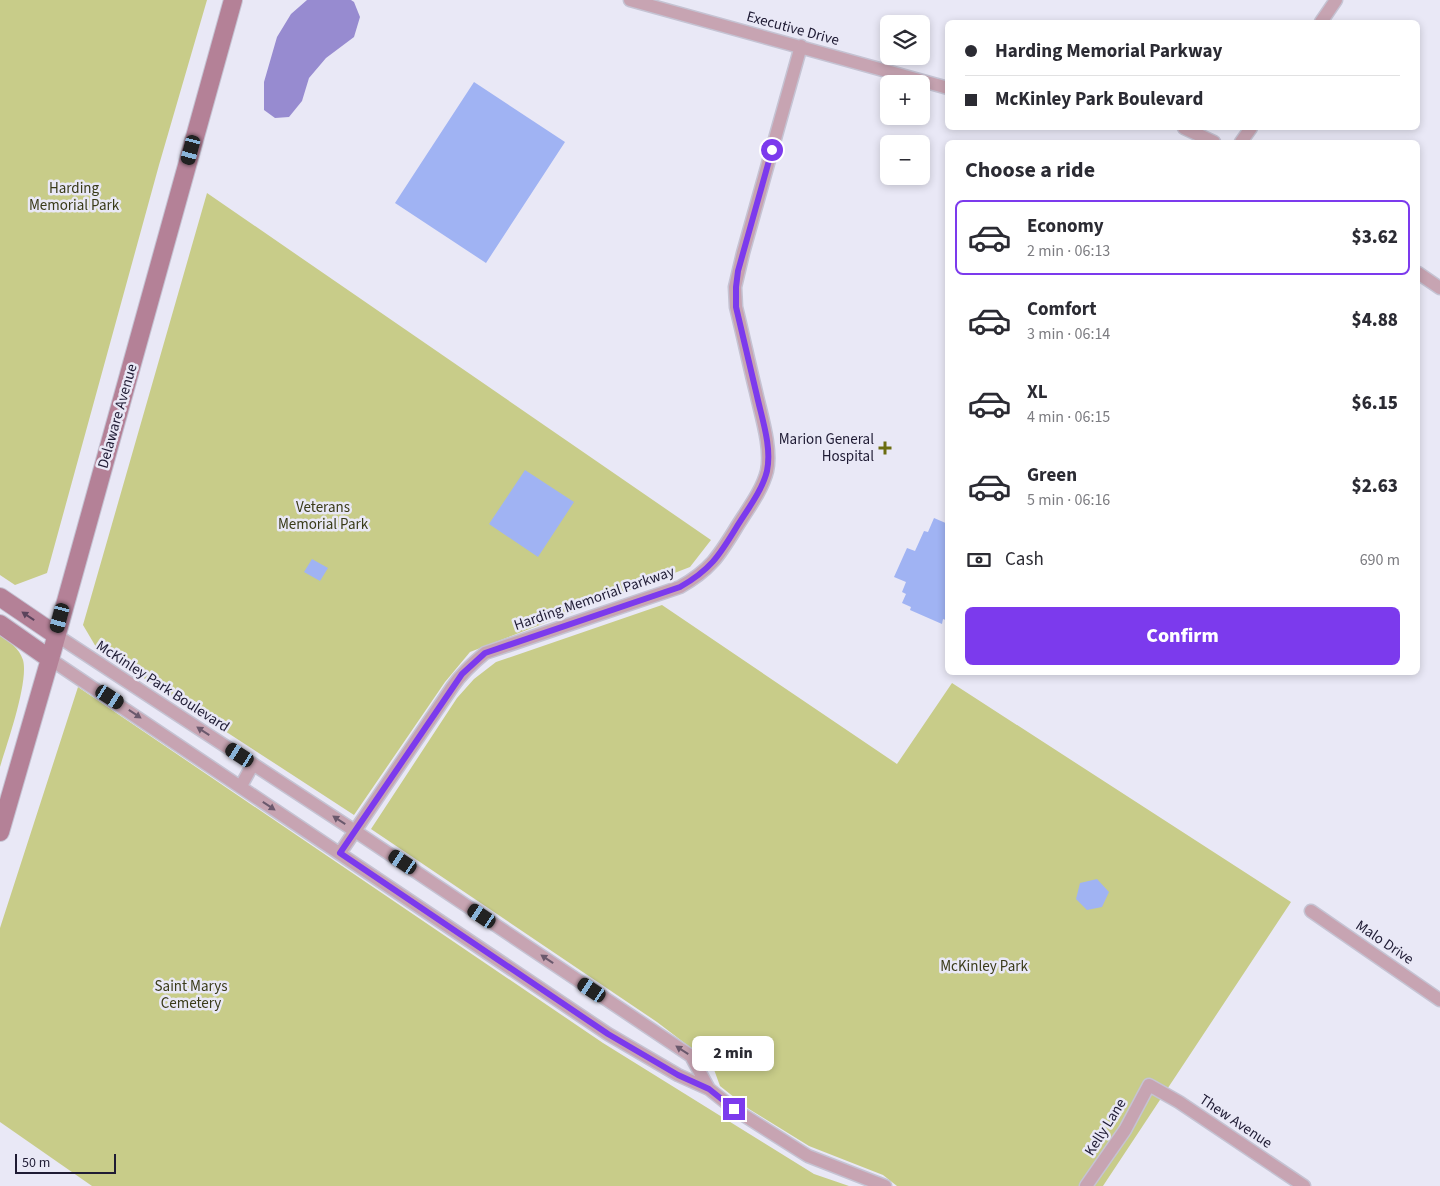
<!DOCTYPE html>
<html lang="en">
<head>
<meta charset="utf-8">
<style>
  :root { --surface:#fff; --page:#f7f7f7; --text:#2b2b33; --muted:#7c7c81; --line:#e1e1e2; --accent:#7c3aed }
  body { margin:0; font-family:"Source Sans 3",sans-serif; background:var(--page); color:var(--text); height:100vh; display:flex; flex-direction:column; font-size:19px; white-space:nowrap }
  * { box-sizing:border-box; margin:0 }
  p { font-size:16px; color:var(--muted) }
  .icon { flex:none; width:28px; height:28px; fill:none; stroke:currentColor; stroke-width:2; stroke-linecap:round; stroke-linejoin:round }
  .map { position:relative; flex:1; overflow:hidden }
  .drawer { position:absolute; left:945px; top:140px; width:475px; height:535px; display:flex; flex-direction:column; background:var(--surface); border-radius:8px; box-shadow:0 2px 8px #0003 }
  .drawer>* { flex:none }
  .guide { position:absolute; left:945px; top:20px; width:475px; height:110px; border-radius:8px; box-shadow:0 2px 8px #0003; display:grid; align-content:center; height:110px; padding:0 20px; background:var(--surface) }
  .tools { position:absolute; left:880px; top:15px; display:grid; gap:10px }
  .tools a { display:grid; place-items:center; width:50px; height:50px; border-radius:8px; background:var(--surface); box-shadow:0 2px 8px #0003; font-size:25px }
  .scale { position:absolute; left:15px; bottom:12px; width:101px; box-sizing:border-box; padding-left:5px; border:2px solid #1f1b34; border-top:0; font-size:14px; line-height:18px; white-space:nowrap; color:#1f1b34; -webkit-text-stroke:4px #e9e8f6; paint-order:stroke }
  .end { position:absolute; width:22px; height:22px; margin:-11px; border:6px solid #7c3aed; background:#fff; box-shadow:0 0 0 2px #fff }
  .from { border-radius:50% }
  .bubble { position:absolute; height:35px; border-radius:8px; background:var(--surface); box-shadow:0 2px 8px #0003; font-size:16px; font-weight:800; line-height:35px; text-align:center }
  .car { position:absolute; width:15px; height:30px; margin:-15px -8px; border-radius:6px; box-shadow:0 0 4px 1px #0007; background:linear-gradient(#222 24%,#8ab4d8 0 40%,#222 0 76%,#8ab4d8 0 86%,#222 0) }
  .guide b { display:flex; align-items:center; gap:18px; height:48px; font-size:19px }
  .guide b+b { border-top:1px solid var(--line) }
  .guide i { width:12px; height:12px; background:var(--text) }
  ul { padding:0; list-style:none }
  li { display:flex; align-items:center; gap:15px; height:75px; margin:0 10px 8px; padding:0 10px; border:2px solid transparent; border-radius:8px }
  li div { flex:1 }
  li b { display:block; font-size:19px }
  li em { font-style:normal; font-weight:800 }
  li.on { border-color:var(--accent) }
  li>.icon { width:45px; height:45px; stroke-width:1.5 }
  h2 { padding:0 20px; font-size:22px; line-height:60px }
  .pay { display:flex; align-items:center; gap:12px; height:55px; padding:0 20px; font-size:19px }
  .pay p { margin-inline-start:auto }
  .action { display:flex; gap:10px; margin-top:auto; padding:10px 20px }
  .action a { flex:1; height:58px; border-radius:8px; background:var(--accent); color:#fff; font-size:20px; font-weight:800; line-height:58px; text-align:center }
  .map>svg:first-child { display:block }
  .green { fill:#c8cc89 }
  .water { fill:#978bd0 }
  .building { fill:#a0b3f3 }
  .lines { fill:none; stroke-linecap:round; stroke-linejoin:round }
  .street-casing { stroke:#c5c3d3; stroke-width:15 }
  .secondary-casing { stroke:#c5c3d3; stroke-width:20 }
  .street { stroke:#c7a4b2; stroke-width:12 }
  .secondary { stroke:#b48197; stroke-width:18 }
  .oneway { fill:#5b445c }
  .oneway2 { fill:#6b596d }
  .route { stroke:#7c3aed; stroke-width:6 }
  .poi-dot { fill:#6b6d10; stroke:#e9e8f6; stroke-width:2 }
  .labels { text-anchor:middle; stroke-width:5; stroke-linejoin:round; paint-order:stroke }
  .street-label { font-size:15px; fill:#1f1b34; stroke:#e9e8f6 }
  .park-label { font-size:15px; fill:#393a18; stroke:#e9e8f6 }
  .poi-label { font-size:15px; fill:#1f1b34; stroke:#e9e8f6; text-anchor:end }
</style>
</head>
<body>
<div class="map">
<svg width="1440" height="1186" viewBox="0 0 1440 1186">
  <rect width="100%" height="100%" fill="#e9e8f6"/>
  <!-- green -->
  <path class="green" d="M0,0H207L159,165L47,573L15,585L0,575Z
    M207,193L711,540L690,567L470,652L445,682L354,815L96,647L83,625Z
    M662,605L897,764L952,683L1291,902L1103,1186H897L883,1175L809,1146L749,1109L720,1086L712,1064L657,1022L371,829L457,698L474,679L496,662Z
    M0,635C10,642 19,648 23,660C29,681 7,744 0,767Z
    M78,687L603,1043L814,1174L849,1186H92L0,1122V928Z"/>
  <!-- water -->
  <path class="water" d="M307,0H351L354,2L360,17L354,37L326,58L309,78L302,101L289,117L275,118L264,110V82L277,37L291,14Z"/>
  <!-- building -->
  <path class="building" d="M474,82L565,142L486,263L395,203Z
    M525,470L574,502L538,557L489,524Z
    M934,518L948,524V621L943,619L942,624L910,610L911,607L902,603L906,594L902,592L906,582L894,577L907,548L915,551L924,531L928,532Z
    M312,559L328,568L320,581L304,572Z
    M1097,879L1109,892L1102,907L1087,910L1076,899L1080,883Z"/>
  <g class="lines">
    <!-- street casing -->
    <g class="street-casing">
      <path id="street" d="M630,0L948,88
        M1321,22L1336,0
        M1184,128L1214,142
        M1241,142L1251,128
        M1418,273L1440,288
        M56,635L355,831L691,1056L709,1089
        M50,659L608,1034L678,1075L709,1089L734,1109L808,1156L885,1186
        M241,786L253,764
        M340,853L453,686C462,673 473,663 485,653L680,587C710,570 719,556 736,528C747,510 762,491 767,471C772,448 761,415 756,392C749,364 743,335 736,307L735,287L743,253L801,46
        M1311,911L1440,1000
        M1086,1186L1125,1130L1149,1085L1179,1102L1304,1186"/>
    </g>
    <!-- secondary casing -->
    <g class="secondary-casing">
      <path id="secondary" d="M0,597L56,635
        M0,624L50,659
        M0,832L50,659L233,0"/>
    </g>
    <!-- street -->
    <use href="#street" class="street"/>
    <!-- secondary -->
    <use href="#secondary" class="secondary"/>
  </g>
  <!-- one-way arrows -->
  <defs><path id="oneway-solid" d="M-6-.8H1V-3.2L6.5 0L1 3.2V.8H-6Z" transform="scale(1.25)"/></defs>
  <use class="oneway" href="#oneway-solid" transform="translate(28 616) rotate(-146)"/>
  <g class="oneway2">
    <use href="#oneway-solid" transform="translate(135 714) rotate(34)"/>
    <use href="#oneway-solid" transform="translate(203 731) rotate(-147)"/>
    <use href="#oneway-solid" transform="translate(269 806) rotate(34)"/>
    <use href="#oneway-solid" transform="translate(339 820) rotate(-147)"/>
    <use href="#oneway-solid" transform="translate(547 959) rotate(-146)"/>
    <use href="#oneway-solid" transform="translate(682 1050) rotate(-147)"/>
  </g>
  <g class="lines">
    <!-- route -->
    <path class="route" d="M734,1109L709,1089L678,1075L608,1034L340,853L462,674L485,653L680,587C710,570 719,556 736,528C747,510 762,491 767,471C772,447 762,419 757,396C750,366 743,336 736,307V287L738,271L772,150"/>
  </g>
  <!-- markers -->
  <path class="poi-dot" d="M882.5 440.5h5v5h5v5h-5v5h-5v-5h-5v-5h5z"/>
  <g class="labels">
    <!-- street labels -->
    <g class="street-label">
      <text transform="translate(793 28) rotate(15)" y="5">Executive Drive</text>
      <text transform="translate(117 416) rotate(-74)" y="5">Delaware Avenue</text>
      <text transform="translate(594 598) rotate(-19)" y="5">Harding Memorial Parkway</text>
      <text transform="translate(163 686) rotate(33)" y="5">McKinley Park Boulevard</text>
      <text transform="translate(1385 942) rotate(34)" y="5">Malo Drive</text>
      <text transform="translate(1236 1121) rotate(34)" y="5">Thew Avenue</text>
      <text transform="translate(1105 1127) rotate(-58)" y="5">Kelly Lane</text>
    </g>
    <!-- park labels -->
    <g class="park-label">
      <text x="74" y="193">Harding<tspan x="74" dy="17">Memorial Park</tspan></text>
      <text x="323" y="512">Veterans<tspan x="323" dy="17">Memorial Park</tspan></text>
      <text x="984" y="971">McKinley Park</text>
      <text x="191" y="991">Saint Marys<tspan x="191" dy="17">Cemetery</tspan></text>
    </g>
    <!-- poi labels -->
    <g class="poi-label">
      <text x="874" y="444">Marion General<tspan x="874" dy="17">Hospital</tspan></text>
    </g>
  </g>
</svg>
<div class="tools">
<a><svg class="icon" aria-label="layers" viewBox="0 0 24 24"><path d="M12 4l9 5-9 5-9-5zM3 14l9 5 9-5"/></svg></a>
<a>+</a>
<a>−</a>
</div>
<div class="scale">50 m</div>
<i class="end from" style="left:772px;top:150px"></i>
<i class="end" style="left:734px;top:1109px"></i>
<div class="bubble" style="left:692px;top:1036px;width:82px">2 min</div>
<i class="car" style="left:191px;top:150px;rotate:195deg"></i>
<i class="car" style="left:60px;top:618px;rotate:195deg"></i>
<i class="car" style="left:110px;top:697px;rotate:123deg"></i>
<i class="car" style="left:240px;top:755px;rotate:303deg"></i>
<i class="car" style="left:403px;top:862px;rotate:304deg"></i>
<i class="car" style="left:482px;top:916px;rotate:304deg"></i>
<i class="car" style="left:592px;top:990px;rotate:304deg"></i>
<div class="guide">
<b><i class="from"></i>Harding Memorial Parkway</b>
<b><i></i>McKinley Park Boulevard</b>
</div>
<section class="drawer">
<h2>Choose a ride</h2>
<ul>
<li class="on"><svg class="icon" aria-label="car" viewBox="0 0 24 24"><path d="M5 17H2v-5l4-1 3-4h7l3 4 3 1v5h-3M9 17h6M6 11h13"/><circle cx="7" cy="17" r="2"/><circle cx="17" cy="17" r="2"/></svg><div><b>Economy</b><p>2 min · 06:13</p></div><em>$3.62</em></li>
<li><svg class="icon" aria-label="car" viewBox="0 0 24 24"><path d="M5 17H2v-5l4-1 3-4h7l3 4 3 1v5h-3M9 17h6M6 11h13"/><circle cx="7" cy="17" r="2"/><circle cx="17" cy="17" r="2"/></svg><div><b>Comfort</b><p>3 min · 06:14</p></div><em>$4.88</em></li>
<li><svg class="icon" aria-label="car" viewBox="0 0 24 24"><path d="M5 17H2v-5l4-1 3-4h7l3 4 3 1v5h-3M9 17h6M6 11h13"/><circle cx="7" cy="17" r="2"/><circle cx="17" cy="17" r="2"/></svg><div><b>XL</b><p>4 min · 06:15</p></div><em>$6.15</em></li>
<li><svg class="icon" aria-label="car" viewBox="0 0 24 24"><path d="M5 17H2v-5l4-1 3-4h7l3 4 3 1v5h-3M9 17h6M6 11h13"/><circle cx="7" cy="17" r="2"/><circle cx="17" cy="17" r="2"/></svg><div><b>Green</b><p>5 min · 06:16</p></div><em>$2.63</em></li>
</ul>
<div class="pay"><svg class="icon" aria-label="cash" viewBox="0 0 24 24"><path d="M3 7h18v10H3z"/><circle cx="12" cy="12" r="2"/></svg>Cash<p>690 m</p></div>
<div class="action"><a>Confirm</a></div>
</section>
</div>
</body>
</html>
